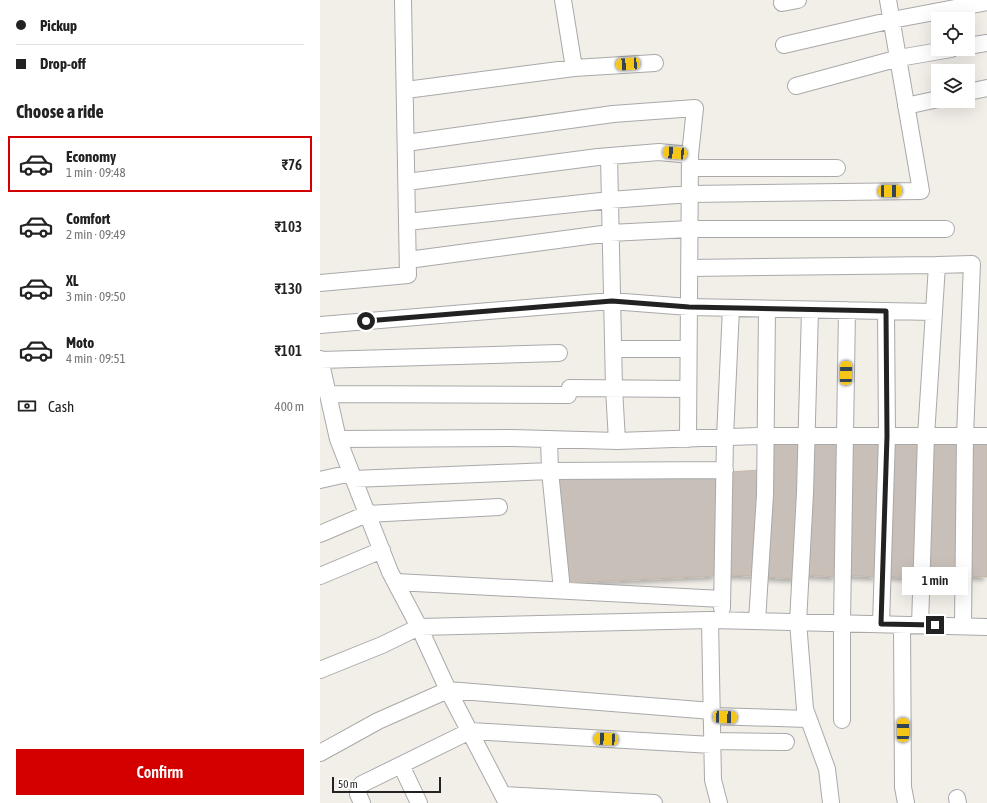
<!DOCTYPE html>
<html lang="en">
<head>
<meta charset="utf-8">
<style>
  :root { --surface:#fff; --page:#f2f2f2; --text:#222; --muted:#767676; --line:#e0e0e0; --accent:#d40000 }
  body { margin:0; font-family:"Asap Condensed",sans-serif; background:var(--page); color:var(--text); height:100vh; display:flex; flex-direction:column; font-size:15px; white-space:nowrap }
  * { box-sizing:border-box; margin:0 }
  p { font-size:13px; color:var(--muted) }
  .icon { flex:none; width:22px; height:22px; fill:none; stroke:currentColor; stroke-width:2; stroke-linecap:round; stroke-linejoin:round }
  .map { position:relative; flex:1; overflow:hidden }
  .drawer { display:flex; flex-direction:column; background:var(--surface); width:320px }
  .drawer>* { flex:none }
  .banner { display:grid; align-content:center; height:88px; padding:0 16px; background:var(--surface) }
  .tools { position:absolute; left:611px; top:12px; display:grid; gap:8px }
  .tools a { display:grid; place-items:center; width:44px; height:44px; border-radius:0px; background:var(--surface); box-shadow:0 4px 16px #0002; font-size:20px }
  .scale { position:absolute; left:12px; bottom:10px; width:109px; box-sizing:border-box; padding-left:4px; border:2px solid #222; border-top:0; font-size:11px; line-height:14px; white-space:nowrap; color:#222; -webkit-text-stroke:3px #fff; paint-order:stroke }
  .end { position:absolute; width:18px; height:18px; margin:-9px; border:5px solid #222; background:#fff; box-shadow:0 0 0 2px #fff }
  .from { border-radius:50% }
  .bubble { position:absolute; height:28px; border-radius:0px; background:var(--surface); box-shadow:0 4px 16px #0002; font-size:13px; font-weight:600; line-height:28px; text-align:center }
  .car { position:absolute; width:12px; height:24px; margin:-12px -6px; border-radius:5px; box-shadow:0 0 3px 1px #0007; background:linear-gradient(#f5c518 24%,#345 0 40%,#f5c518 0 76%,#345 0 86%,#f5c518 0) }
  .banner b { display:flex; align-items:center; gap:14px; height:38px; font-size:15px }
  .banner b+b { border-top:1px solid var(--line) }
  .banner i { width:10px; height:10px; background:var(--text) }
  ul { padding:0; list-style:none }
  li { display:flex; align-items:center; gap:12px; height:56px; margin:0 8px 6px; padding:0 8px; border:2px solid transparent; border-radius:0px }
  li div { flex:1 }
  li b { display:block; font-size:15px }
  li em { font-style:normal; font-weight:600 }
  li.selected { border-color:var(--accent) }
  li>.icon { width:36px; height:36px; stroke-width:1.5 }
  h2 { padding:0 16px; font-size:18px; line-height:48px }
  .pay { display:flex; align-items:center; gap:10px; height:44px; padding:0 16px; font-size:15px }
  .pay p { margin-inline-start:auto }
  .button { display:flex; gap:8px; margin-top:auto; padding:8px 16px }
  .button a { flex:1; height:46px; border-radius:0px; background:var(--accent); color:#fff; font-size:16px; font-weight:600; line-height:46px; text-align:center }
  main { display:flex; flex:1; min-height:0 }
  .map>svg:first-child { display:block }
  .building { fill:#c7bfb8; stroke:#c4b6ab; filter:url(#shadow) }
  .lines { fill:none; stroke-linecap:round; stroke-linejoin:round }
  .minor-casing { stroke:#a9a9a9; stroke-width:18 }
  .minor { stroke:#fff; stroke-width:16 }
  .route { stroke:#222; stroke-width:5 }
</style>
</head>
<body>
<main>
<section class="drawer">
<div class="banner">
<b><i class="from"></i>Pickup</b>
<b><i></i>Drop-off</b>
</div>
<h2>Choose a ride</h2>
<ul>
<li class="selected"><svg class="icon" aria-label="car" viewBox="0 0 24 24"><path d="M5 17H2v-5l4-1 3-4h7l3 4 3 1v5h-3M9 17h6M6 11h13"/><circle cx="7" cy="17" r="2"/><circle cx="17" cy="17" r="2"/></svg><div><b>Economy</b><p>1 min · 09:48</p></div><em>₹76</em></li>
<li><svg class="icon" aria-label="car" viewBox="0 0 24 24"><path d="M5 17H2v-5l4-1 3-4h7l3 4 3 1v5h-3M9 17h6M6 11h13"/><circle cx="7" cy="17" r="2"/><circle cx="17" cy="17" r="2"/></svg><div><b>Comfort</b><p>2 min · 09:49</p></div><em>₹103</em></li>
<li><svg class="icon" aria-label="car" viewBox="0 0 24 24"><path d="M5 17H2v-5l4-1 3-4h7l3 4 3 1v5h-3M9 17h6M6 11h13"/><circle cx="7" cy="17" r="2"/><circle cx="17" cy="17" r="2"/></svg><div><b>XL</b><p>3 min · 09:50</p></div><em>₹130</em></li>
<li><svg class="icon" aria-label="car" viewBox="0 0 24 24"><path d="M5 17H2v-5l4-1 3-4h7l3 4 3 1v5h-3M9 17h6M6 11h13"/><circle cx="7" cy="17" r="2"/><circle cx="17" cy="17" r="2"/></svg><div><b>Moto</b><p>4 min · 09:51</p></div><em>₹101</em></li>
</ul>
<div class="pay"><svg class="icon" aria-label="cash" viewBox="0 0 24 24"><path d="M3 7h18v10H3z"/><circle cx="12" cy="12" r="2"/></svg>Cash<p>400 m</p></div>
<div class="button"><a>Confirm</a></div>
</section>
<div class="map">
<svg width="667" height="803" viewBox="0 0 667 803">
  <defs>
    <filter id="shadow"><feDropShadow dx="-3.5" dy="3.5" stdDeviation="2" flood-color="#0004"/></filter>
  </defs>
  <rect width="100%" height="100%" fill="#f2efe9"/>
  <!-- building -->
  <path class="building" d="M483,440L478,579L447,577L449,442Z
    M521,440L517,577L486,575L490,441Z
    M529,440H560L557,577L525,575Z
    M570,441H601L598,578L566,576Z
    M651,441H667V577L647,576Z
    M640,443L637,580L605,578L609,444Z
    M441,470L437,576L407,575L410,472Z
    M234,474L400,475L396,576L247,583Z"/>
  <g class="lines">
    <!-- minor casing -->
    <g class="minor-casing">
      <path id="minor" d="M243,0L254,68
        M462,3L478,0
        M464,45L572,20L667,2
        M648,46L667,43
        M476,86L579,58L631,49
        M86,90L254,68L335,63
        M648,92L667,88
        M586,106L618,99
        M86,143L293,114L375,108L370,155L368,439
        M289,156L294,388L297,441
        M370,168H517
        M87,182L278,157L339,152L370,155
        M87,222L290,200L370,194L601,191L568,0
        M88,260L290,233L370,229H626
        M617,265L652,264L645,436L643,626
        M369,268L617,265L606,436L600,625
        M0,283L88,275L83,0
        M490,310L485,493L478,622L485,709L507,769L511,803
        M0,325L291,301L369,307L614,312
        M294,349H368
        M0,359L18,439L70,572L99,627L128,690L187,803
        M0,360L239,353
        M8,394L248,395L250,388L368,389
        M18,439L192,438L297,441L438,436H667
        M229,439L230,471L242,590
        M33,479L230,471L405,470
        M0,480L31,473
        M0,534L47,514L179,507
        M0,576L62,550
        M76,582L402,599
        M402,608L405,437L411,308
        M390,620L393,780L399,803
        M437,621L445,495L447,309
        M561,624L567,436L566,311
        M582,625L583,787L586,803
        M0,670L62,645L99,627L390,620L667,627
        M392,716L488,719
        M522,720V623L527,310
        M392,741L466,742
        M0,753L58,721L128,690L392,711
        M81,765L99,803
        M183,795L334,803
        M637,798L638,803
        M42,803L38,794L39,787L42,784L150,731L392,745"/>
    </g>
    <!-- minor -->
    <use href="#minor" class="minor"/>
  </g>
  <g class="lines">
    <!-- route -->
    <path class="route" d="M46,321L292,301L369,307L566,311L567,436L561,624L615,625"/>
  </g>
</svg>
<div class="tools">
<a><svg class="icon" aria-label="locate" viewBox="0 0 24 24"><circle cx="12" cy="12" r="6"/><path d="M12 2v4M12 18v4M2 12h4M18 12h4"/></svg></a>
<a><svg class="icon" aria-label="layers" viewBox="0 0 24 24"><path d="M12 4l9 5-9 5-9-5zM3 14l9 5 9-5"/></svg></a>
</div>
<div class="scale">50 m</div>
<i class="end from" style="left:46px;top:321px"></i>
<i class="end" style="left:615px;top:625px"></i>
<div class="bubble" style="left:582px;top:567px;width:66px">1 min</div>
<i class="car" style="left:308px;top:64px;rotate:266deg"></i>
<i class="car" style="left:355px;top:153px;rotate:275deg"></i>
<i class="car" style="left:570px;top:191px;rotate:89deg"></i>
<i class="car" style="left:526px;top:373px;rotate:1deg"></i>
<i class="car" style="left:405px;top:717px;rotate:92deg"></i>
<i class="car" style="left:583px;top:730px;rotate:0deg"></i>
<i class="car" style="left:286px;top:739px;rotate:273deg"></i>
</div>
</main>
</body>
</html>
